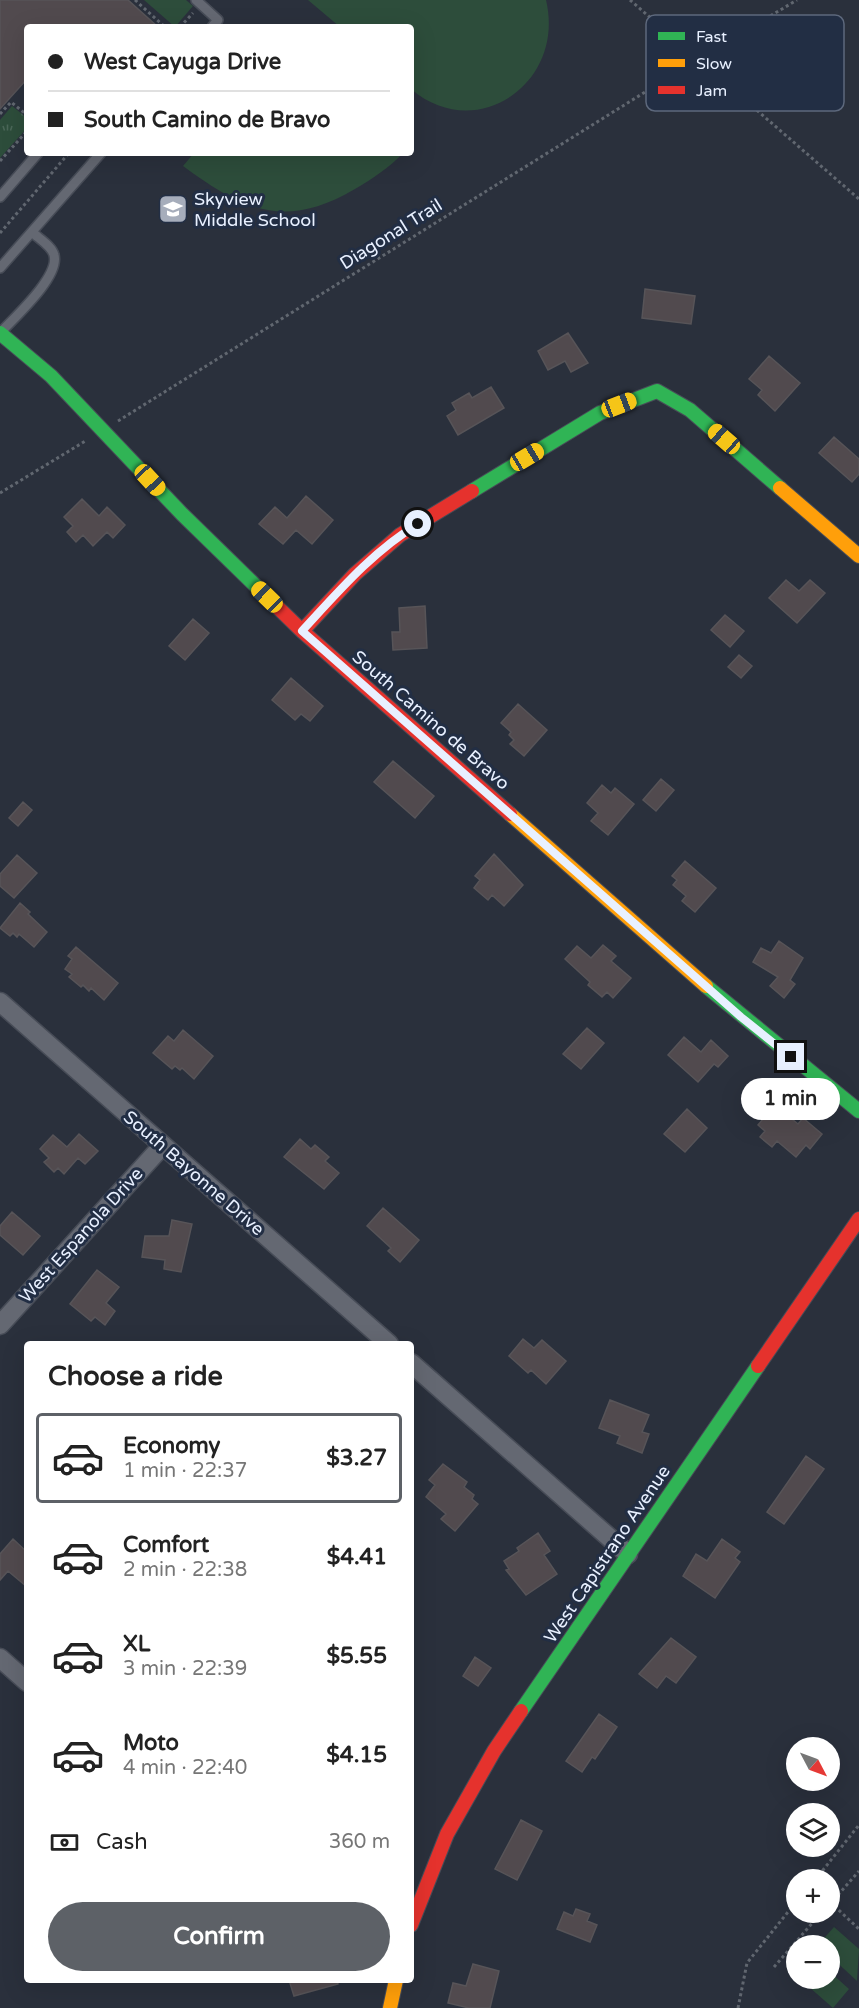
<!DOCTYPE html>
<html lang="en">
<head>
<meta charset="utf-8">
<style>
  :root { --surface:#fff; --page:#f2f2f2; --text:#222; --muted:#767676; --line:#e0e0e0; --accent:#5d6167 }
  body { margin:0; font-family:"Varela Round",sans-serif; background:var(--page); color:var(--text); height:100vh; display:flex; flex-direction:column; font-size:22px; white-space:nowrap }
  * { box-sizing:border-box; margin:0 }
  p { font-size:20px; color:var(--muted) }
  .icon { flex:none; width:33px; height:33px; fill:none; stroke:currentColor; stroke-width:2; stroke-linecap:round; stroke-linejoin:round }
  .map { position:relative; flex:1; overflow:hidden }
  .side { position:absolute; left:24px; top:1341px; width:390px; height:642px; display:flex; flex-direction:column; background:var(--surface); border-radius:6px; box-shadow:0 6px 24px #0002 }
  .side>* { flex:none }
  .top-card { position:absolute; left:24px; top:24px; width:390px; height:132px; border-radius:6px; box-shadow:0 6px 24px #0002; display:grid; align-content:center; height:132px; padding:0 24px; background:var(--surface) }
  .needle { width:39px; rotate:131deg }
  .tools { position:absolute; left:786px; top:1737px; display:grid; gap:12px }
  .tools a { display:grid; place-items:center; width:54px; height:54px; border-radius:50%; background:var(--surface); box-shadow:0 6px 24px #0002; font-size:30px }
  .end { position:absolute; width:27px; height:27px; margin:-14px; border:8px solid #e8f0ff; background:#111; box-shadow:0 0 0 3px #111 }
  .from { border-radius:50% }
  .bubble { position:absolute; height:42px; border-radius:21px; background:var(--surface); box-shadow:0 6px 24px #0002; font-size:20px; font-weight:800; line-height:42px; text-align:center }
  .car { position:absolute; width:18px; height:36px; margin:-18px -9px; border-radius:8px; box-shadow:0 0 4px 2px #0007; background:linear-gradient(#f5c518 24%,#345 0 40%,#f5c518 0 76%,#345 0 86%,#f5c518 0) }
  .top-card b { display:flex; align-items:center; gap:21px; height:57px; font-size:22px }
  .top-card b+b { border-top:2px solid var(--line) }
  .top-card i { width:15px; height:15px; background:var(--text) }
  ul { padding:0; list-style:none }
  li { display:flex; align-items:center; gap:18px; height:90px; margin:0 12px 9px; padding:0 12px; border:3px solid transparent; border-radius:6px }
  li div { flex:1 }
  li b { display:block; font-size:22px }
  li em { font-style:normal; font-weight:800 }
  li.current { border-color:var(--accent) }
  li>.icon { width:54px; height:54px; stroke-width:1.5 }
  h2 { padding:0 24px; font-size:27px; line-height:72px }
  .pay { display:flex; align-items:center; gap:15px; height:66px; padding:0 24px; font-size:22px }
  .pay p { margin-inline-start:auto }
  .cta { display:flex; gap:12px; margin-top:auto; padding:12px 24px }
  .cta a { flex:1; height:69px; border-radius:36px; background:var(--accent); color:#fff; font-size:24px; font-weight:800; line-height:69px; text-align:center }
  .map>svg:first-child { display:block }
  .grass { fill:url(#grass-tufts) }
  .pitch { fill:#2d4d3b }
  .building { fill:#514a4e; stroke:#575458; stroke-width:1.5 }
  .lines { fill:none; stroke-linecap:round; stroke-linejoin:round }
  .lane-casing { stroke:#474c57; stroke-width:12 }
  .street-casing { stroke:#474c57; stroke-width:21 }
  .fast-casing { stroke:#474c57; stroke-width:16 }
  .slow-casing { stroke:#474c57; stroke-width:16 }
  .jam-casing { stroke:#474c57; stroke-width:16 }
  .path { stroke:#616770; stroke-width:3; stroke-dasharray:3 3; stroke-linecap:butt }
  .lane { stroke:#646872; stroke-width:9 }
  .street { stroke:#646872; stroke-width:18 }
  .fast { stroke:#30b455; stroke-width:14 }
  .slow { stroke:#ff9f0a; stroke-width:14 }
  .jam { stroke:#e5322d; stroke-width:14 }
  .route { stroke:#e8f0ff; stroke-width:8 }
  .labels { text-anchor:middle; stroke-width:6; stroke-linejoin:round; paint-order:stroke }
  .poi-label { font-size:18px; fill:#e8f0ff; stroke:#222e44; text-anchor:start }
  .street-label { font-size:18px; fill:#e8f0ff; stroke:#222e44 }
  .key { fill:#222e44; stroke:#5d687c; stroke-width:1.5 }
  .key-label { font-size:16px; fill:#e8f0ff }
</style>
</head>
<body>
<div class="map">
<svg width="859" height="2008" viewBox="0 0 859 2008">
  <defs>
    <pattern id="grass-tufts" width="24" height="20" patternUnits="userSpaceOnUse" patternTransform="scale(1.5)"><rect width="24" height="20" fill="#2d4d3b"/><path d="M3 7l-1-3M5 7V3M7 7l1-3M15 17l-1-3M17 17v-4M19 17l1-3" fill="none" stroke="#4b6758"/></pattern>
  </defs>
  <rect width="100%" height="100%" fill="#2a303c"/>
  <!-- grass -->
  <path class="grass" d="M12,106L27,118V128L0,158V120Z"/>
  <!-- pitch -->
  <path class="pitch" d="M144,0H186L193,6L175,27Z
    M308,0H546C566,83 476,145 411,89V27H340Z
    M194,153H403C390,167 372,179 355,189C285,230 244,211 183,166Z
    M834,1927L859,1949L857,1981L830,1956V1946L818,1945Z
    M830,1972L849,1989L833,2008L800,1979L830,1978Z"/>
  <!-- building -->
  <path class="building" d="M0,0H128L158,27H27V79L0,109Z
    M645,289L695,296L691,324L642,318Z
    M568,333L588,363L571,372L565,361L548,370L538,351Z
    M769,356L800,383L775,411L758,395L762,390L749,379Z
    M491,387L504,408L458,435L447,416L456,410L452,403L469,393L472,398Z
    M834,437L859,459V474L852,482L819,453Z
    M306,496L333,520L312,544L296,530L283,544L259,524L275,507L287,518Z
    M82,499L99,516L107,507L125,525L113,538L107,532L93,546L83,535L76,542L67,532L73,526L64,517Z
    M786,580L799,591L810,580L825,593L797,623L769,598Z
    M425,606L427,648L393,650L392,632H400L399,608Z
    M725,615L744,631L730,647L711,630Z
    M193,619L209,633L185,660L169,646Z
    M739,655L752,666L741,678L728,667Z
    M291,678L323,706L310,721L301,714L295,720L272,700Z
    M518,704L547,730L524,756L510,744L514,740L509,735L511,732L501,723Z
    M393,761L434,796L415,818L374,782Z
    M661,779L674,790L656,811L643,800Z
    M602,785L611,793L615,788L634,804L608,835L591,821L598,813L587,803Z
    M23,802L32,810L18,826L9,818Z
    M494,854L523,885L504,906L492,895L488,900L474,888L480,880L475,876Z
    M17,855L37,873L14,898L0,886V874Z
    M685,861L716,888L695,912L682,901L686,896L673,885L677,880L672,876Z
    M20,903L30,912L28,914L47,932L34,947L19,934L17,937L13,933L10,936L0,928Z
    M779,941L803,958L790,980L795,984L784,998L770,986L778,977L753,962L761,948L771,953Z
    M603,945L616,956L611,961L631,978L613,998L607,992L602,997L588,985L590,982L565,959L577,946L591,958Z
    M76,947L118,983L104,1000L91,988L89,991L83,985L81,987L69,977L72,974L65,969L72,959L68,956Z
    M587,1028L604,1043L581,1069L563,1054Z
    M183,1030L213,1056L194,1079L182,1068L180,1070L175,1066L172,1069L153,1053L168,1036L174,1041Z
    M684,1037L701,1052L711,1040L728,1056L718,1067L714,1064L698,1082L668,1055Z
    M775,1105L798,1124L803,1118L822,1134L810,1149L806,1145L796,1157L777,1141L772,1147L760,1137L765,1131L758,1125Z
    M687,1109L707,1128L685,1152L664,1134Z
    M79,1134L98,1151L85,1164L78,1158L64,1174L58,1168L54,1172L44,1162L49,1158L40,1149L53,1135L67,1147Z
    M300,1139L311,1149L315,1145L329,1157L325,1161L339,1173L324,1189L284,1157Z
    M383,1208L419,1240L400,1262L388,1251L391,1248L367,1226Z
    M12,1212L40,1236L23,1255L0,1235V1226Z
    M172,1220L192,1224L181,1272L164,1269L165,1260L142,1257L145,1236H169Z
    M97,1270L119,1287L106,1303L115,1311L105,1325L95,1317L91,1321L70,1304Z
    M523,1339L534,1348L542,1340L566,1361L546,1384L531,1370L528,1373L509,1356Z
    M610,1400L649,1415L642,1432L649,1434L642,1453L617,1443L620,1436L599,1428Z
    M806,1456L824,1469L784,1524L767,1512Z
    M443,1464L467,1482L464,1487L474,1495L472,1499L478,1504L455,1531L441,1519L446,1514L426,1497L435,1485L429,1480Z
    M538,1533L550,1551L544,1555L557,1574L526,1595L506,1570L509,1569L504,1561L519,1551L517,1548Z
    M13,1539L27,1552V1587L8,1571L0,1580V1554Z
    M722,1539L740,1552L735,1558L740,1562L715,1598L683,1576L696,1554L707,1561Z
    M671,1638L696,1657L676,1683L666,1676L657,1688L639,1674Z
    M475,1657L491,1668L478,1686L463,1676Z
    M599,1714L617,1727L595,1759L592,1757L582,1772L566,1761Z
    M521,1820L542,1831L517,1880L495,1869Z
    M576,1909L590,1914L587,1921L597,1925L590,1942L557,1929L564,1912L573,1916Z
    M473,1964L499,1971L490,2008H469L448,2003L453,1983L466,1986Z
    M289,1980H337L338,1984L294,1996Z"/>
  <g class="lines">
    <!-- lane casing -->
    <g class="lane-casing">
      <path id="lane" d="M196,0L218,20L212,27
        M0,197L38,153
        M0,268L101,153
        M2,331C16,316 60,276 54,255C52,246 38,238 32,232"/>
    </g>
    <!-- street casing -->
    <g class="street-casing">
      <path id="street" d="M0,1002L389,1344
        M0,1325L163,1145
        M411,1363L628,1554
        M0,1658L27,1682"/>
    </g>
    <!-- fast casing -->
    <g class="fast-casing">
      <path id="fast" d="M0,333L51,376L182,514L263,593
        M472,491L600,413L657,391L690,410L780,488
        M706,986L859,1111
        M521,1711L758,1366"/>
    </g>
    <!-- slow casing -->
    <g class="slow-casing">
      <path id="slow" d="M780,488L859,556
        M510,814L706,986
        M390,2008L396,1980"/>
    </g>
    <!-- jam casing -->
    <g class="jam-casing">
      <path id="jam" d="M263,593L302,631L510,814
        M302,631L355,574L400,535L472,491
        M758,1366L859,1219
        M411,1925L447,1834L494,1751L521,1711"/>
    </g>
    <!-- path -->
    <path class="path" d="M135,0L165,27
      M630,0L859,199
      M180,27L193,13
      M0,114L11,102L27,115
      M0,161L27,131
      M0,233L69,153
      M118,421L698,59L797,0
      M0,493L87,440
      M815,1880L859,1825
      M830,1902L859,1929
      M830,1904L859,1871
      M774,1967L822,1912
      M738,2008L747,1963L796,1902"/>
    <!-- lane -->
    <use href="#lane" class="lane"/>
    <!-- street -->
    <use href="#street" class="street"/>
    <!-- fast -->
    <use href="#fast" class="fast"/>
    <!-- slow -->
    <use href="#slow" class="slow"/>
    <!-- jam -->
    <use href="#jam" class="jam"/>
  </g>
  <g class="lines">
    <!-- route -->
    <path class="route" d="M418,524C373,551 338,592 302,631L741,1017L791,1057"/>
  </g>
  <!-- icons -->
  <defs>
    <g id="school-square" transform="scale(1.5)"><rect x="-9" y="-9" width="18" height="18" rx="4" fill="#a6adbb" stroke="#222e44"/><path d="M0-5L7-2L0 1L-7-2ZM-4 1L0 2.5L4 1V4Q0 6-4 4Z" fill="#fff"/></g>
  </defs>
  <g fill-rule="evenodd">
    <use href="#school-square" x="173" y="209"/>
  </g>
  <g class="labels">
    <!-- poi labels -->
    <g class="poi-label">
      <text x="194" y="205">Skyview<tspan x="194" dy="21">Middle School</tspan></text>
    </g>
    <!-- street labels -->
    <g class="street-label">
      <text transform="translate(391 234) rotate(-32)" y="6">Diagonal Trail</text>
      <text transform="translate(431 720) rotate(41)" y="6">South Camino de Bravo</text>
      <text transform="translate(194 1173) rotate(41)" y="6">South Bayonne Drive</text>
      <text transform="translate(81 1235) rotate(-48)" y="6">West Espanola Drive</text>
      <text transform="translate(607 1554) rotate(-56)" y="6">West Capistrano Avenue</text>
    </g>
  </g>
  <!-- legend -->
  <rect x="646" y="15" width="198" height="96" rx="9" class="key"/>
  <rect x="658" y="32" width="27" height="8" fill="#30b455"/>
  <rect x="658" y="59" width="27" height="8" fill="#ff9f0a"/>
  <rect x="658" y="86" width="27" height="8" fill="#e5322d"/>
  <g class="key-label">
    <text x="696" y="42">Fast</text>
    <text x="696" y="69">Slow</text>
    <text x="696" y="96">Jam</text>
  </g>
</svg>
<div class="tools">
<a><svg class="needle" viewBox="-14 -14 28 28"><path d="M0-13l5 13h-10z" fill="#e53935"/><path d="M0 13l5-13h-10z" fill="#767676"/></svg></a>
<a><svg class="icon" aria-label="layers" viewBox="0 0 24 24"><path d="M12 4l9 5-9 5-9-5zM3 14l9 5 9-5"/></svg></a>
<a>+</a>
<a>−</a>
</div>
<i class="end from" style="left:418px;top:524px"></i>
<i class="end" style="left:791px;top:1057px"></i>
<div class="bubble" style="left:741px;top:1078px;width:99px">1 min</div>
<i class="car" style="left:619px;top:405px;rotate:69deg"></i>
<i class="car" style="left:724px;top:439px;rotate:311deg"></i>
<i class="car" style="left:527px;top:457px;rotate:59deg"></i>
<i class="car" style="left:150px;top:480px;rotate:137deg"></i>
<i class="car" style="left:267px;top:597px;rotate:314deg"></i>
<div class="top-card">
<b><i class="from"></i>West Cayuga Drive</b>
<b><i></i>South Camino de Bravo</b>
</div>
<section class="side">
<h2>Choose a ride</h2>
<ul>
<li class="current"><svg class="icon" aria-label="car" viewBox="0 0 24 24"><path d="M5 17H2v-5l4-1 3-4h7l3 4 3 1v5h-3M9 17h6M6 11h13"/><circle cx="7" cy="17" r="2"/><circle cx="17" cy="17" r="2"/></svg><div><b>Economy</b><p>1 min · 22:37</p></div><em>$3.27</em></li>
<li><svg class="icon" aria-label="car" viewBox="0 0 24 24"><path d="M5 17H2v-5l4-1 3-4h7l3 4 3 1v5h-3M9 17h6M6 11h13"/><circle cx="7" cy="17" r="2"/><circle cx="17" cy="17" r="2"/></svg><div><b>Comfort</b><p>2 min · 22:38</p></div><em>$4.41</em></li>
<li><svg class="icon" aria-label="car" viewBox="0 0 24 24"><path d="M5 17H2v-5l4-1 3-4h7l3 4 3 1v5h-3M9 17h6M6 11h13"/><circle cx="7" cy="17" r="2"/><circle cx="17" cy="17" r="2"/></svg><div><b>XL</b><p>3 min · 22:39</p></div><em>$5.55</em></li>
<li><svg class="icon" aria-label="car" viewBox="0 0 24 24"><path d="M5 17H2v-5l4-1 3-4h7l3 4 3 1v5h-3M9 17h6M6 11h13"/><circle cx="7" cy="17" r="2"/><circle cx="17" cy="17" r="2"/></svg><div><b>Moto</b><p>4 min · 22:40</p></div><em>$4.15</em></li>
</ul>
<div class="pay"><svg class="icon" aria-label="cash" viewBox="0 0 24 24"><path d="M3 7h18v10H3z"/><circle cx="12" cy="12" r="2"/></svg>Cash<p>360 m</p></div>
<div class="cta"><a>Confirm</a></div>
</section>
</div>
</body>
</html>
